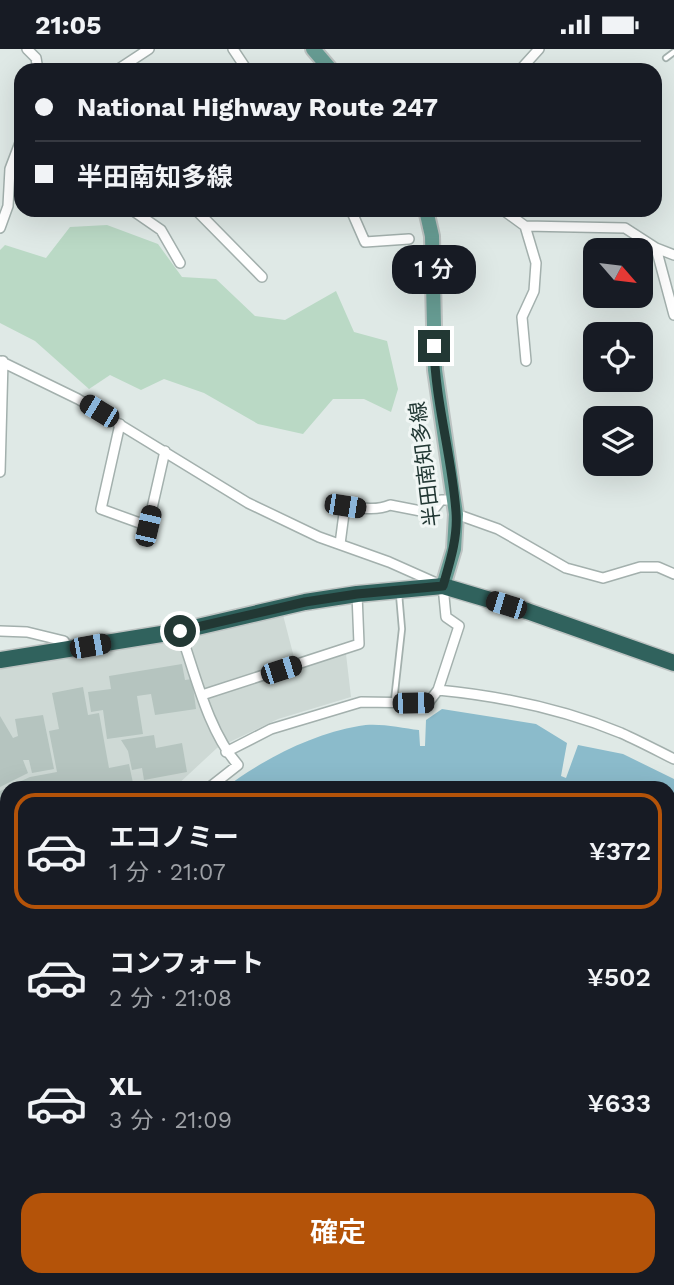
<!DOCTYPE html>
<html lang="ja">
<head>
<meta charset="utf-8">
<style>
  :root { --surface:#171b24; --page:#20242c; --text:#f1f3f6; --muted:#9ea1a6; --line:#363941; --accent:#b45309 }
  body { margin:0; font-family:"Work Sans","Noto Sans JP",sans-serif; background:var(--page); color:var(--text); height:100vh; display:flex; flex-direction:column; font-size:26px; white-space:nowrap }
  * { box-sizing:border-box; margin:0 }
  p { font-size:23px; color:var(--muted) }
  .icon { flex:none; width:38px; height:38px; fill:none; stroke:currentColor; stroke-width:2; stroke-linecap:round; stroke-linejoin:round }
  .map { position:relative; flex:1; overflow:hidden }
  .drawer { position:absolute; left:0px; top:732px; width:676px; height:506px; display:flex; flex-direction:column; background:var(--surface); border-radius:21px 21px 0 0; box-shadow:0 7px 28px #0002 }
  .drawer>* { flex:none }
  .banner { position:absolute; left:14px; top:14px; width:648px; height:154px; border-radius:21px; box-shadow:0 7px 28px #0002; display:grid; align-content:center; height:154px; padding:0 21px; background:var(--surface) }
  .needle { width:46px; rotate:118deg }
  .tools { position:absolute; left:583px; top:189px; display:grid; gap:14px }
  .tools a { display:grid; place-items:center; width:70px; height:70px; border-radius:14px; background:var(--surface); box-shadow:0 7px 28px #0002; font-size:35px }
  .end { position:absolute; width:32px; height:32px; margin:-16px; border:9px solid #223834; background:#fff; box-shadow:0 0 0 4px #fff }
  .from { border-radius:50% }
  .bubble { position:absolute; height:49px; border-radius:21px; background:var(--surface); box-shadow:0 7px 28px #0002; font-size:23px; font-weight:600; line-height:49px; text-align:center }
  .car { position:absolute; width:21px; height:42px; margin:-21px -10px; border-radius:9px; box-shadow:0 0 5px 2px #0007; background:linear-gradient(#222 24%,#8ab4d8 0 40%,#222 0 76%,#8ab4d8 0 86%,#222 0) }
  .banner b { display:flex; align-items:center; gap:24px; height:66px; font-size:26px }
  .banner b+b { border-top:2px solid var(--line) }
  .banner i { width:18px; height:18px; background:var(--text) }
  ul { padding:12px 0 0; list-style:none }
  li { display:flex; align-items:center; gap:21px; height:116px; margin:0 14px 10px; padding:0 7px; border:4px solid transparent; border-radius:21px }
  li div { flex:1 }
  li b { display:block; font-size:26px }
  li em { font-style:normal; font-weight:600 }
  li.selected { border-color:var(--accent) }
  li>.icon { width:63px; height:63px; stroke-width:1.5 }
  .primary-button { display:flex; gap:14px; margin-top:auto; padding:14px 21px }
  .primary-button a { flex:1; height:80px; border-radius:21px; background:var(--accent); color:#fff; font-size:28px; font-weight:600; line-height:80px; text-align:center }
  .status { display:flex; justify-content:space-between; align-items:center; height:49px; padding:0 35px; background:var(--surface); direction:ltr }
  .status svg { height:19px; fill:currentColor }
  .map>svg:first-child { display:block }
  .built { fill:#ced9d5 }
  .green { fill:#bad9c5 }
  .water { fill:#8bbbcb }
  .building { fill:#b5c4bf }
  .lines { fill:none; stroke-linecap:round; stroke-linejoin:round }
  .lane-casing { stroke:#a3b0ad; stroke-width:8 }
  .street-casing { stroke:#a3b0ad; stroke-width:12 }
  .primary-casing { stroke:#bdc3c2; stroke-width:18 }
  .highway-casing { stroke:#bdc3c2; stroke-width:19 }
  .lane { stroke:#fff; stroke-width:4.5 }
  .street { stroke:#fff; stroke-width:9 }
  .primary { stroke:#679c93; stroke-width:14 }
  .highway { stroke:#30625d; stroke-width:16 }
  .route { stroke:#223834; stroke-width:9 }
  .labels { text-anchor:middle; stroke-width:6; stroke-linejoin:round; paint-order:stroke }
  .street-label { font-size:21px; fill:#223834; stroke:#f0f6f4 }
</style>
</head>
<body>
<div class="status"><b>21:05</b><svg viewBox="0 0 49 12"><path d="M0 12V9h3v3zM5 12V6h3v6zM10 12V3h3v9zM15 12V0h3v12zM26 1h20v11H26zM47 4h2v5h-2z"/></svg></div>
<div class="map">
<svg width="674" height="1236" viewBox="0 0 674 1236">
  <rect width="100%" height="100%" fill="#dfe9e6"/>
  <!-- built -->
  <path class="built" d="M283,566L297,620L346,605L351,648L278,670L217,699L175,738H7V799L0,801V616Z"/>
  <!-- green -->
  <path class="green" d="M107,176L158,195L182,228L216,230L255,267L285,271L336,242L354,283L387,292L398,340L391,363L364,350H333L303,385L258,375L204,344L164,330L141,341L110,326L89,340L35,292L0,274V201L5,196L46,209L70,178Z"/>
  <!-- water -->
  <path class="water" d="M442,660L536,675L567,694L561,727L566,729L578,696L623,705L674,730V1236H0V812L5,809L7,810V1230H668V738H226C264,710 312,685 359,677C377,673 401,679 419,681L420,697H425L426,671Z"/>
  <!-- building -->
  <path class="building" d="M182,615L185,631L192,630L196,660L155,666L151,645L137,647L143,685L107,690L103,661L91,663L88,643L111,640L109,627Z
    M83,638L88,666L99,664L109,719L129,715L133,734L110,738H8L30,728L57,723L49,682L59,680L52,644Z
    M43,666L54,720L32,724L29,711H23L28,724L0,738V667L13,689L18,687L15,670Z
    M154,686L156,699L182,694L187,723L144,731L142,719L132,721L128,702L121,691Z
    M7,739V794L0,796V742Z"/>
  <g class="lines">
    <!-- lane casing -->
    <g class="lane-casing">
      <path id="lane" d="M666,9L674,3
        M394,652L402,580L399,545"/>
    </g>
    <!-- street casing -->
    <g class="street-casing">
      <path id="street" d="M27,0L36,9L38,21
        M233,0L247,21
        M117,21L149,0
        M520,21L539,0
        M132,161L161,181L180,214
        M196,161L262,228
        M351,161L365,193L409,190
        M503,161L525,177L625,179L656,199L674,206
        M525,177L536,214L534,242L522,268L526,312
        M0,179L8,157L10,120L21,91
        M656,199L674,266
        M0,312L78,350L248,454L319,488L389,513L443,537L446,568L459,577L438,641L428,654L361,653L271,680L226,703
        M120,375L101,460L148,477L165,402
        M0,423L3,312
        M456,465L498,480L566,519L603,529L640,518H658L674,525
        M340,495L345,457C360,459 377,462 390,456L431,464L441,451H454
        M0,582L27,583L64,592L68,601
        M180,582C195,624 208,682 238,716L210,738
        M438,641C500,647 563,660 621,684C639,692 656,701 674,710
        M202,646L359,595L357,545"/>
    </g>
    <!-- primary casing -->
    <g class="primary-casing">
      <path id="primary" d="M313,0L331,21
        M426,161L432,187L435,321L456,465L454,500L443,537"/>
    </g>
    <!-- highway casing -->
    <g class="highway-casing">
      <path id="highway" d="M0,611L180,582L305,553L357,545L443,537L527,562L674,614"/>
    </g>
    <!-- lane -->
    <use href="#lane" class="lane"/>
    <!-- street -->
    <use href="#street" class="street"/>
    <!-- primary -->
    <use href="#primary" class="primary"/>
    <!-- highway -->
    <use href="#highway" class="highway"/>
  </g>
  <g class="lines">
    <!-- route -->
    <path class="route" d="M180,582L305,553L357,545L443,537C450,513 458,488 456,463C452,407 435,353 434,297"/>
  </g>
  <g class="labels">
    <!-- street labels -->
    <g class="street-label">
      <text transform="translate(425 415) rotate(-97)" y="7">半田南知多線</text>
    </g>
  </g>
</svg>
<div class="tools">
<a><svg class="needle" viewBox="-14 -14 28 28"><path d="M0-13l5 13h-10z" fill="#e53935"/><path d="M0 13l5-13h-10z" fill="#9ea1a6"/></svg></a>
<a><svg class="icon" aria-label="locate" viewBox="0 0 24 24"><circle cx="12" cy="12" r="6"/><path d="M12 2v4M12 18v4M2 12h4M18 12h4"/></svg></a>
<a><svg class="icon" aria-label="layers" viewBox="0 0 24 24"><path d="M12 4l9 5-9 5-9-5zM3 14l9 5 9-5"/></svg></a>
</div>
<i class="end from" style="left:180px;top:582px"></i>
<i class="end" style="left:434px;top:297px"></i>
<div class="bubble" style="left:392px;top:196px;width:84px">1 分</div>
<i class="car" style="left:99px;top:362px;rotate:301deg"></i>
<i class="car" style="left:345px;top:457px;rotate:99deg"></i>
<i class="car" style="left:148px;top:477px;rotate:13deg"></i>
<i class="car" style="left:506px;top:556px;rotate:287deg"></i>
<i class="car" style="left:90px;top:597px;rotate:80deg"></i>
<i class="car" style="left:281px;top:621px;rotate:72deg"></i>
<i class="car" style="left:413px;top:654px;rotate:89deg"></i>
<div class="banner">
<b><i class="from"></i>National Highway Route 247</b>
<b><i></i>半田南知多線</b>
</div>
<section class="drawer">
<ul>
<li class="selected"><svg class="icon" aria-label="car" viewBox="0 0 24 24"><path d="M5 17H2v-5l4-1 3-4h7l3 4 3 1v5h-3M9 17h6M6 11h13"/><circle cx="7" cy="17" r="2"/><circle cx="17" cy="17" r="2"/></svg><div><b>エコノミー</b><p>1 分 · 21:07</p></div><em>¥372</em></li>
<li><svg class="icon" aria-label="car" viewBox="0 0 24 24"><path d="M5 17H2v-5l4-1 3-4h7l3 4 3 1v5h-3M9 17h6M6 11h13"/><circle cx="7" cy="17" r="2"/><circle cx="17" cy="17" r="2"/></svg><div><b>コンフォート</b><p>2 分 · 21:08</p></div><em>¥502</em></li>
<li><svg class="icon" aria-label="car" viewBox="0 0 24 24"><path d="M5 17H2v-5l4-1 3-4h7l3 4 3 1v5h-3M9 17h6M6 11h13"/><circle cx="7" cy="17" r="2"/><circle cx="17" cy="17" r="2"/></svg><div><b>XL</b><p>3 分 · 21:09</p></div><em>¥633</em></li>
</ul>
<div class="primary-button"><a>確定</a></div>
</section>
</div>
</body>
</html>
